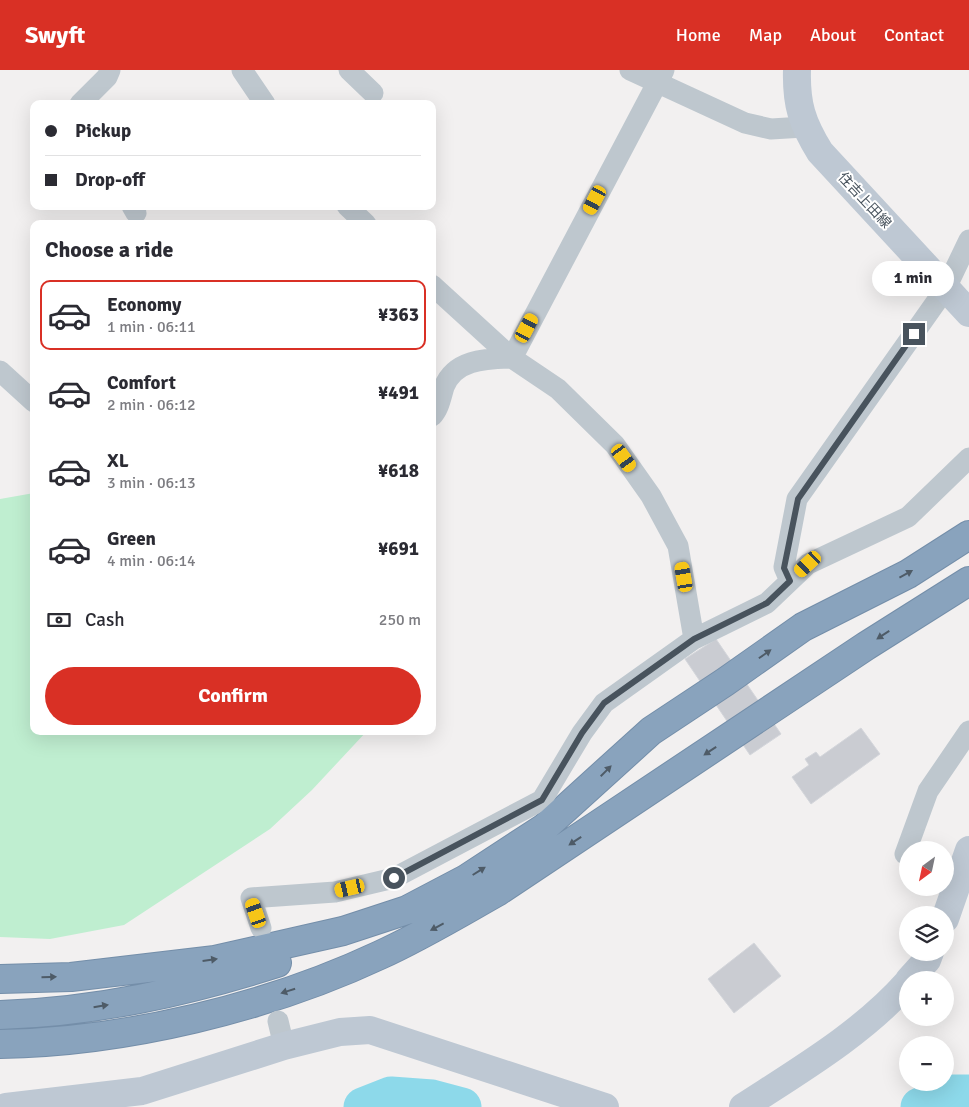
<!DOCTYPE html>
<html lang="en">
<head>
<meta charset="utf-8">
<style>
  :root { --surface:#fff; --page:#f7f7f7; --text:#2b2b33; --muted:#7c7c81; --line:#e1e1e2; --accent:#d93025 }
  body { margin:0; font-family:Signika,"Noto Sans JP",sans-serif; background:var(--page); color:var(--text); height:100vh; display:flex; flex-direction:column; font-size:19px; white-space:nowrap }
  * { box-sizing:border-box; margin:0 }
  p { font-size:16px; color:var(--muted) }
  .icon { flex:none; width:28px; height:28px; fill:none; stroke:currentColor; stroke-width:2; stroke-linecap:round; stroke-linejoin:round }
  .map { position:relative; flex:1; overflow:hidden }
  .panel { position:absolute; left:30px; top:150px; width:406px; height:515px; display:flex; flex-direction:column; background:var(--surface); border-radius:10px; box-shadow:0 5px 20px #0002 }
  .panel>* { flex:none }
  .guide { position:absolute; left:30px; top:30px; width:406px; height:110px; border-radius:10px; box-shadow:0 5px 20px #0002; display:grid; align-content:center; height:110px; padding:0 15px; background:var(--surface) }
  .needle { width:32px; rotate:213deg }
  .buttons { position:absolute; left:899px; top:771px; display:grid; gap:10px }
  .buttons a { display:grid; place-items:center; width:55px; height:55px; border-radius:50%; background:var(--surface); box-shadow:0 5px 20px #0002; font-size:25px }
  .end { position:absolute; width:22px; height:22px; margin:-11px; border:6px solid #48535d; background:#fff; box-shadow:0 0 0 2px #fff }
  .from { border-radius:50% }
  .bubble { position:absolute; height:35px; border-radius:18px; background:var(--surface); box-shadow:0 5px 20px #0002; font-size:16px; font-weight:800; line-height:35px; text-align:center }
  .car { position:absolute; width:15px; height:30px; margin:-15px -8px; border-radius:6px; box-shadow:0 0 4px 1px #0007; background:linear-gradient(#f5c518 24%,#345 0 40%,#f5c518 0 76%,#345 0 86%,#f5c518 0) }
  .guide b { display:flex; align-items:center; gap:18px; height:48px; font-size:19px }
  .guide b+b { border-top:1px solid var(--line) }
  .guide i { width:12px; height:12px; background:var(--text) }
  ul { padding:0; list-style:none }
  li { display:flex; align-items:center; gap:15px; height:70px; margin:0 10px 8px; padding:0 5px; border:2px solid transparent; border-radius:10px }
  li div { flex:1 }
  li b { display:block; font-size:19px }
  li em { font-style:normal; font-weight:800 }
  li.selected { border-color:var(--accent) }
  li>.icon { width:45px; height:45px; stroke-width:1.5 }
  h2 { padding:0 15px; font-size:22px; line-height:60px }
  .pay { display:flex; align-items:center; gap:12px; height:55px; padding:0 15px; font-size:19px }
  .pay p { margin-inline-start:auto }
  .primary-button { display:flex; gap:10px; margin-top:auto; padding:10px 15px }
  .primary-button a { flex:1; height:58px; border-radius:30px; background:var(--accent); color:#fff; font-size:20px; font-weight:800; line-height:58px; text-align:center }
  header { display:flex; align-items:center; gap:30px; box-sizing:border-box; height:70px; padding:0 25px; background:var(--accent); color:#fff }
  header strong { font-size:24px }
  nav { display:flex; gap:28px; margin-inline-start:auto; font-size:18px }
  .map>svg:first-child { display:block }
  .green { fill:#bfeed0 }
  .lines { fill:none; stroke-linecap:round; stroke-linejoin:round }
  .river { stroke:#8dd9ea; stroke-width:39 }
  .building { fill:#caccd2; stroke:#d4d6db }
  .highway-casing { stroke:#748ea9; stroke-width:30 }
  .street { stroke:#bec7ce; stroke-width:21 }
  .secondary { stroke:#bec8d3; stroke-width:28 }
  .highway { stroke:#89a3bd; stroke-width:28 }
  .oneway { fill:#4e5b67 }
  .route { stroke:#48535d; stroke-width:6 }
  .labels { text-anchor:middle; stroke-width:4; stroke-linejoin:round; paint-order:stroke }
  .street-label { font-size:14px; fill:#48535d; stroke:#fff }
</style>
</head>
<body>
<header>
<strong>Swyft</strong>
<nav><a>Home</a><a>Map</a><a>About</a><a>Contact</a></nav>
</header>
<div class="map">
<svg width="969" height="1037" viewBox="0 0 969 1037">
  <rect width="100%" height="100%" fill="#f2f0f0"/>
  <!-- green -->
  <path class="green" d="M34,423V661H367L312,720L270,759L124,855L50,869L0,867V429Z"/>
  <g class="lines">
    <!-- river -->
    <path class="river" d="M363,1037L391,1026L432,1029L462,1037
      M920,1037L951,1024H969"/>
  </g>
  <!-- building -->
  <path class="building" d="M716,569L781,664L750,685L685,589Z
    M861,658L880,684L811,734L792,707L809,695L805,689L816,682L820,687Z
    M754,873L781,906L734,943L708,909Z"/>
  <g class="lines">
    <!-- highway casing -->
    <g class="highway-casing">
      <path id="highway" d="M0,909L71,907L215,890L343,861L407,840L466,809L544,758L651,661L725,612L803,557L908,504L969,465
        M0,945C96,942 186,922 277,893
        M0,974C125,972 267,938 380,885C420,867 458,844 497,822L866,576L969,511"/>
    </g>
    <!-- street -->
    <path class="street" d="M242,0L265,34
      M349,0L373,23
      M630,0L745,53L771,59L804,57
      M80,34L107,7L110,0
      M132,136L136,143
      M347,136L366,154
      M432,215L512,288L558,319L615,375L651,426L678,476L694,569
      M512,288L664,0
      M0,301L34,332
      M432,346C439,339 441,327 444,317C455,289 486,289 512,288
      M790,511L784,497L797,429L946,218L969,170
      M905,784L928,721L969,661
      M261,858L251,828L335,822L394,808L542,730L582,663L604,633L694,569L767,533L808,494L908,447L969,388
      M278,951L284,976"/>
    <!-- secondary -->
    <path class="secondary" d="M797,0C796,34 802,53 820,82L969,243
      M945,849L969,780
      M909,910L927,890L930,882
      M6,1037L142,1021L284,976L340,962L370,960L605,1037
      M743,1037C800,1000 863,963 908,912"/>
    <!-- highway -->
    <use href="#highway" class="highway"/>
  </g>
  <!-- one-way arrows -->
  <defs><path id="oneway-solid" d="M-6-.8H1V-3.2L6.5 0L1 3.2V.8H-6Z" transform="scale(1.25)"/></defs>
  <g class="oneway">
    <use href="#oneway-solid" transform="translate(906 504) rotate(-29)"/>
    <use href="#oneway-solid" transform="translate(883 565) rotate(147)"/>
    <use href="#oneway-solid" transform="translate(765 584) rotate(-35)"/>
    <use href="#oneway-solid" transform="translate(710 681) rotate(146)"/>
    <use href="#oneway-solid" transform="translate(606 701) rotate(-45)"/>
    <use href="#oneway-solid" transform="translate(575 771) rotate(146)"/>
    <use href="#oneway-solid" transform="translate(479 801) rotate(-32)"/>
    <use href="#oneway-solid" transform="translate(437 857) rotate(152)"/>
    <use href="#oneway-solid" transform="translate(210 890) rotate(-8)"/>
    <use href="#oneway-solid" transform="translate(49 907) rotate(-2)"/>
    <use href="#oneway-solid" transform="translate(288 921) rotate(162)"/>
    <use href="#oneway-solid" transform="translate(101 936) rotate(-9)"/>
  </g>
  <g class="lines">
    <!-- route -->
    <path class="route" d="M394,808L542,730L582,663L604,633L694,569L767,533L790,511L784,498L798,429L914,264"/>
  </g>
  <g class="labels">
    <!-- street labels -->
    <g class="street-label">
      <text transform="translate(865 130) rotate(47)" y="5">住吉上田線</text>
    </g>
  </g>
</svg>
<div class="buttons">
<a><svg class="needle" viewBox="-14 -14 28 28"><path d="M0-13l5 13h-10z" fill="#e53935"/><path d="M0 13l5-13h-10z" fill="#7c7c81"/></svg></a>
<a><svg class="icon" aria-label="layers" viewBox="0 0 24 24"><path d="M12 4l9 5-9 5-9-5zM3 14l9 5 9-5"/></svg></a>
<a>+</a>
<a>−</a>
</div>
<i class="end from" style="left:394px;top:808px"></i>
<i class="end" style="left:914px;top:264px"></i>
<div class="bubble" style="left:872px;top:191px;width:82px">1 min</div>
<i class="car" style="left:595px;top:130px;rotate:208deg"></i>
<i class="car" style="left:527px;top:258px;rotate:28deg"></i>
<i class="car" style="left:624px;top:388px;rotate:144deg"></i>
<i class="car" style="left:808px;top:494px;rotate:227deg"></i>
<i class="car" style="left:684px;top:507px;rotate:350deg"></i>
<i class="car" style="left:350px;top:818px;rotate:257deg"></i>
<i class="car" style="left:256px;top:843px;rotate:341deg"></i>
<div class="guide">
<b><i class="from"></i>Pickup</b>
<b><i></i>Drop-off</b>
</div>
<section class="panel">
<h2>Choose a ride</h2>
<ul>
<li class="selected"><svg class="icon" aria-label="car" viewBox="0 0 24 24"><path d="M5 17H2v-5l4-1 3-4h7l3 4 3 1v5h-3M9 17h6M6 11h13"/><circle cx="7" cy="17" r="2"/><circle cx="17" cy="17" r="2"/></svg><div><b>Economy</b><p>1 min · 06:11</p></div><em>¥363</em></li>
<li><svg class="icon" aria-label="car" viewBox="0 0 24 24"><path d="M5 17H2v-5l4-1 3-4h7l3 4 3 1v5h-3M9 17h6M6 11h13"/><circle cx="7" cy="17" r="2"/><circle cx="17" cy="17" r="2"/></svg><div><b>Comfort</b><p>2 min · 06:12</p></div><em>¥491</em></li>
<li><svg class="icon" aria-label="car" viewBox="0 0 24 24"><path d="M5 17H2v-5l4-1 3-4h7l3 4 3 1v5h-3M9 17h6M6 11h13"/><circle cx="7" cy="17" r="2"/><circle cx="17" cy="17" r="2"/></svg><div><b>XL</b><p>3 min · 06:13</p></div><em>¥618</em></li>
<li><svg class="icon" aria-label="car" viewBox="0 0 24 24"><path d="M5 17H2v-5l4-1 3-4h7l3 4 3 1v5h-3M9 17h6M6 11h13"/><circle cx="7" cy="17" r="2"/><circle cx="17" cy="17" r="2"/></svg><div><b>Green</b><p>4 min · 06:14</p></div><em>¥691</em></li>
</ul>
<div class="pay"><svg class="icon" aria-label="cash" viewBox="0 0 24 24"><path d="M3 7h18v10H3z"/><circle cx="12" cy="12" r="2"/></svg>Cash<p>250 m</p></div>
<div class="primary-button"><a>Confirm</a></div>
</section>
</div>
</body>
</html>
